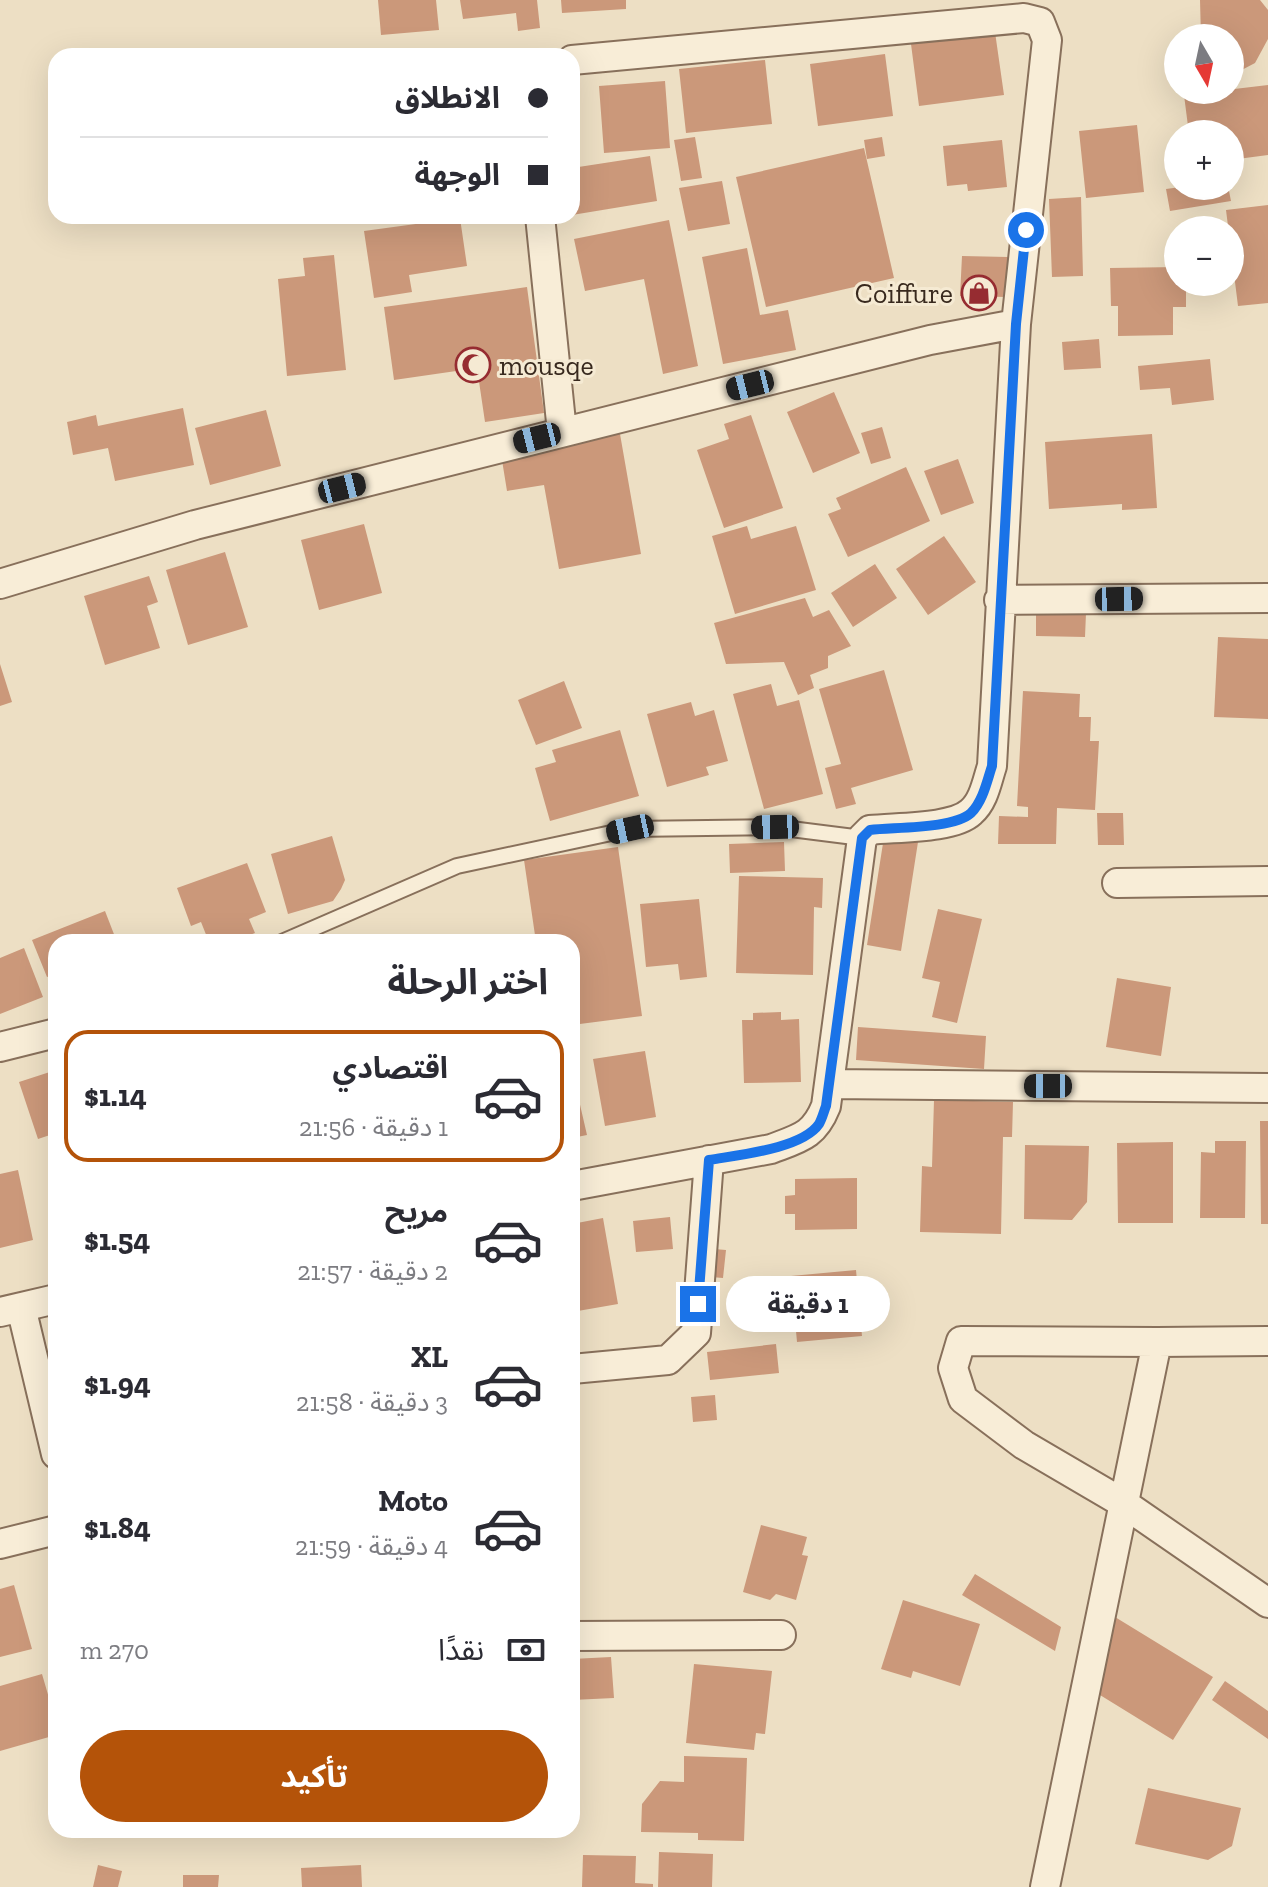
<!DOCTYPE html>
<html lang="ar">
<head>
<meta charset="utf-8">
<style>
  :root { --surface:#fff; --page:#f7f7f7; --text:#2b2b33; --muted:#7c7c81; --line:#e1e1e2; --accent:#b45309 }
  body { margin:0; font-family:"Zilla Slab","Noto Sans Arabic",serif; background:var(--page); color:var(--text); direction:rtl; height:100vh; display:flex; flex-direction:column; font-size:30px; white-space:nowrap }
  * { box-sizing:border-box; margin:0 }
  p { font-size:26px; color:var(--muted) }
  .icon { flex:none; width:44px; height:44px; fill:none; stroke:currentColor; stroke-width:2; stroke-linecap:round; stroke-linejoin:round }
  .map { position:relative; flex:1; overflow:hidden; direction:ltr }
  .side { position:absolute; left:48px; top:934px; width:532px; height:904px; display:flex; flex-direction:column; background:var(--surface); border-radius:24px; box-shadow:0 8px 32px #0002; direction:rtl }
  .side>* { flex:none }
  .hud { position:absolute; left:48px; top:48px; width:532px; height:176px; border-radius:24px; box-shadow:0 8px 32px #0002; direction:rtl; display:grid; align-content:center; height:176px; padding:0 32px; background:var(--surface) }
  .needle { width:52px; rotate:171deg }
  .controls { position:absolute; left:1164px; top:24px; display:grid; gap:16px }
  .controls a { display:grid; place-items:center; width:80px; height:80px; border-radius:50%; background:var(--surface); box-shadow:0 8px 32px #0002; font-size:40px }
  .end { position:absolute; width:36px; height:36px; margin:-18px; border:10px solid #1a73e8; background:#fff; box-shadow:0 0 0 4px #fff }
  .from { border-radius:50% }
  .bubble { position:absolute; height:56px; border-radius:28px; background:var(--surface); box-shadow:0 8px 32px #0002; font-size:26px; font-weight:700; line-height:56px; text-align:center; direction:rtl }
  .car { position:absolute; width:24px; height:48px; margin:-24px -12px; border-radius:10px; box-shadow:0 0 6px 2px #0007; background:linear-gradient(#222 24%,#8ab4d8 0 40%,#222 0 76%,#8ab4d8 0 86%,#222 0) }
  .hud b { display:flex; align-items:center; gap:28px; height:76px; font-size:30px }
  .hud b+b { border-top:2px solid var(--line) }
  .hud i { width:20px; height:20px; background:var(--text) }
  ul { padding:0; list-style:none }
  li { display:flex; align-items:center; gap:24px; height:132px; margin:0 16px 12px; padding:0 16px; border:4px solid transparent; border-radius:24px }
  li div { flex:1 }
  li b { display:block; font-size:30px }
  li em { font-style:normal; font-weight:700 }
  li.active { border-color:var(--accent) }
  li>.icon { width:72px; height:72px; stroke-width:1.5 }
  h2 { padding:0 32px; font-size:36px; line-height:96px }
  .pay { display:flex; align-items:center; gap:20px; height:88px; padding:0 32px; font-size:30px }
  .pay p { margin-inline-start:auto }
  .action { display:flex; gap:16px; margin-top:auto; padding:16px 32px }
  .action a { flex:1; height:92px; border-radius:48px; background:var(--accent); color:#fff; font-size:32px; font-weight:700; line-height:92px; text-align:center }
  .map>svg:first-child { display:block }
  .building { fill:#cb987a }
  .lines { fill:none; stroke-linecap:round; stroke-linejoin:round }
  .service-casing { stroke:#88705b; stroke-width:18 }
  .minor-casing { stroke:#88705b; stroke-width:32 }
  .service { stroke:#f8edd7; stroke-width:14 }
  .minor { stroke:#f8edd7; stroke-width:28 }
  .route { stroke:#1a73e8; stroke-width:10 }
  .labels { text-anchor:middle; stroke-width:6; stroke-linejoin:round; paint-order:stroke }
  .poi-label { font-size:28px; fill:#38291e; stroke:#f5ead3; text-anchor:end }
</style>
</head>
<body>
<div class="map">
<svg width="1268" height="1887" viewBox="0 0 1268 1887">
  <rect width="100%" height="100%" fill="#eddfc4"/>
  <!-- building -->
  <path class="building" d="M378,0H436L439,30L381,35Z
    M460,0H537L540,28L518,31L516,13L463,19Z
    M561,0H626V9L562,13Z
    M1200,0H1260L1268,10V39L1255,63L1236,73L1230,69V38H1201Z
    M995,32L1004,95L919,106L911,44Z
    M885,54L893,116L818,126L810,64Z
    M765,60L772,124L686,133L679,69Z
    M665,81L670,148L604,153L599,86Z
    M1268,85V155L1230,160V134H1189L1184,95Z
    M1137,125L1144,192L1086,198L1079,131Z
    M695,137L702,178L681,181L674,140Z
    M882,137L885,156L867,159L864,140Z
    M1002,140L1007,187L968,191L967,184L947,186L943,146Z
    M864,148L894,278L766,307L736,177Z
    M650,156L657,201L572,215V168Z
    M722,181L730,224L688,231L679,188Z
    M1188,186H1228L1231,201L1170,211L1166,189Z
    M1081,197L1083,276L1052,277L1049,199Z
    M1268,205V303L1238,306L1226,210Z
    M460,218L467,266L409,275L412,292L374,298L364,231Z
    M669,220L698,366L663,374L644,279L585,291L574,239Z
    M747,248L760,315L788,310L796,350L723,364L702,257Z
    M334,255L346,370L287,376L278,279L305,276L303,258Z
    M962,256L1008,257L1006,297L960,296Z
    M1178,267V282H1186V307H1173V335L1118,336V306H1111L1110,268Z
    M527,287L544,413L485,422L477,368L394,380L384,307Z
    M1099,339L1101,368L1064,370L1062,342Z
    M1210,359L1214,400L1172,405L1170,388L1140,390L1138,366Z
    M834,392L860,453L813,473L787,412Z
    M183,408L194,465L115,481L108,448L73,455L67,422L96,415L98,426Z
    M266,410L281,466L210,485L195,428Z
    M751,415L783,508L724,528L697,450L729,439L724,424Z
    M882,427L891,458L871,464L861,433Z
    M620,434L641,554L559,569L544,485L507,491L501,454Z
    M1152,434L1157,508L1122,510V504L1049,509L1045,442Z
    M958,459L974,503L941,515L924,471Z
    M906,467L930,521L848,557L828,514L841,509L836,498Z
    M364,524L382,593L319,610L301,540Z
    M747,526L751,539L796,526L816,590L735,614L712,536Z
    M944,536L976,582L928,615L896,569Z
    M225,552L248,627L188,645L166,570Z
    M875,564L897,598L853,627L831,593Z
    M149,576L158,602L147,606L160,648L105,665L84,596Z
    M805,598L813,617L829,610L851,646L828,656V668L810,675L814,688L798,695L784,662L726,664L714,623Z
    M1036,612L1086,613L1085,637L1036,636Z
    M1218,637L1268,639V719L1214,717Z
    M0,664L12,702L0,706Z
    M884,670L913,770L851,788L856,804L836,809L825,768L841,764L819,689Z
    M564,681L582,728L536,745L518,700Z
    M771,684L777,706L799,700L823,794L764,809L733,694Z
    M1023,691L1080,694L1079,717H1091L1090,741H1099L1095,810L1057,808L1056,844H998L999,816L1028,817V807L1017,806Z
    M691,702L695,716L714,710L728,761L706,767L709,775L667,787L647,714Z
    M620,730L639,796L550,821L535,768L556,762L552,750Z
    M1097,813H1123L1124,845H1098Z
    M332,836L345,880L341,889L333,901L288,914L271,854Z
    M884,837L918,842L901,951L867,945Z
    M784,842L785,871L730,873L729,844Z
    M618,847L642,1016L572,1025V942H536L524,860Z
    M247,863L266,912L249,919L255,933L231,942H209L201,922L191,926L177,888Z
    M739,876L823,878L822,908L814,907L813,975L736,973Z
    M699,899L707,977L680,980L678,964L646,967L640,904Z
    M938,909L982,919L957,1023L932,1017L940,982L922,978Z
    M105,911L117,942H56V974L47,977L32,940Z
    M24,948L43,997L0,1014V958Z
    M1117,978L1171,987L1161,1056L1106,1047Z
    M781,1012V1020L799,1019L801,1082L744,1083L742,1020H753V1013Z
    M858,1027L986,1036L984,1069L856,1060Z
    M645,1051L656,1117L605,1126L593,1059Z
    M56,1070V1133L38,1139L19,1082Z
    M572,1070L587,1135L572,1138Z
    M934,1100L1013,1102L1012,1137H1003L1001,1234L920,1232L922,1166L932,1167Z
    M1260,1121H1268V1224H1261Z
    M1215,1141H1246L1245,1218H1200L1201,1152L1215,1153Z
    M1173,1142V1223H1118L1117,1143Z
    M1025,1145L1089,1146L1087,1202L1072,1220L1024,1219Z
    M18,1170L33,1240L0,1248V1174Z
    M857,1178V1229L795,1230V1214H785V1196L795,1195V1179Z
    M670,1217L673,1249L636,1252L633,1221Z
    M603,1218L618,1304L572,1312V1224Z
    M714,1249L726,1250L723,1278L711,1277Z
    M856,1270L862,1336L797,1342L791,1276Z
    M776,1344L779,1373L710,1380L707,1352Z
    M715,1395L717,1420L693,1422L691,1397Z
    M761,1525L807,1537L802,1555L808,1556L796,1600L776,1594L770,1600L743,1592Z
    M975,1574L1061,1627L1055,1651L962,1595Z
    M14,1585L32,1649L0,1657V1589Z
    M903,1600L980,1624L960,1686L913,1671L911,1678L881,1669Z
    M1115,1617L1213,1677L1173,1740L1100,1695Z
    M611,1657L614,1698L572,1700V1659Z
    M694,1664L772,1671L765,1734L756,1733L754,1750L686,1743Z
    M42,1674L56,1722V1735L0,1751V1686Z
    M1225,1681L1268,1711V1739L1212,1700Z
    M684,1756L747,1758L744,1841L698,1840V1833L641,1832L642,1804L660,1781L684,1782Z
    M1148,1788L1241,1808L1232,1846L1208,1860L1135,1844Z
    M659,1852L713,1854L712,1887H658Z
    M583,1855L636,1856L635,1883L653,1884V1887H582Z
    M98,1865L122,1871L118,1887H93Z
    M361,1865L362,1887H302L301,1868Z
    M183,1875H219L218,1887H183Z"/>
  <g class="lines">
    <!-- service casing -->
    <g class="service-casing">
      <path id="service" d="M282,942L457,866L630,829L775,827L862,838"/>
    </g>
    <!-- minor casing -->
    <g class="minor-casing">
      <path id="minor" d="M572,60L1024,18L1040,22L1047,40L1016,324L992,766C987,781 984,801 971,812C953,829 896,827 870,830L862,838L826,1106C814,1136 800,1138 771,1149L572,1186
        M540,216L562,432
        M0,584L195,525L930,340L1016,324
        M999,600L1268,598
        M1117,883L1268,881
        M0,1047L56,1033
        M829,1084L1268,1088
        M21,1307L56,1454
        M0,1312L56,1299
        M1157,1342L961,1341L953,1368L963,1399L1024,1445L1123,1503L1268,1603
        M572,1369L668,1360L696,1333L709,1160
        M0,1544L56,1530
        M572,1636L781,1635
        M1045,1887L1157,1342L1268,1341"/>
    </g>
    <!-- service -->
    <use href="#service" class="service"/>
    <!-- minor -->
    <use href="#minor" class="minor"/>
  </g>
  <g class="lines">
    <!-- route -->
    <path class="route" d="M698,1304L709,1160C737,1155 802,1149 819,1124C822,1119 824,1111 826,1106L862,838L870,830C896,827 953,829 971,813C983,801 987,781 992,766L1016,324L1026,230"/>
  </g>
  <!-- icons -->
  <defs>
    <g id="shop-ring" transform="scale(1.8)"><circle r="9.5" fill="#f5ead3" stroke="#962c31" stroke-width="1.5"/><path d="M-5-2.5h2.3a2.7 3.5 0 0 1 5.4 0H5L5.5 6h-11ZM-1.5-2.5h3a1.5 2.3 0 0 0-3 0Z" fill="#962c31"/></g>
    <g id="mosque-ring" transform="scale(1.8)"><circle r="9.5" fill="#f5ead3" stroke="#962c31" stroke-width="1.5"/><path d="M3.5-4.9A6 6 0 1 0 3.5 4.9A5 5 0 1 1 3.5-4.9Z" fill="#962c31"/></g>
  </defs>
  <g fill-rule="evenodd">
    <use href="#shop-ring" x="979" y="293"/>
    <use href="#mosque-ring" x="473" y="365"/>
  </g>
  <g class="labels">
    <!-- poi labels -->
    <g class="poi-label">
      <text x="953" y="303">Coiffure</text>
      <text x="499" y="375" text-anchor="start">mousqe</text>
    </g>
  </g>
</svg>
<div class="controls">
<a><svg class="needle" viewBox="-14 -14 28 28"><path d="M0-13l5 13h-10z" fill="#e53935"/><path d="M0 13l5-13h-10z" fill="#7c7c81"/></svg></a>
<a>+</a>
<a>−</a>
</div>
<i class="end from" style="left:1026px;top:230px"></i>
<i class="end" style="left:698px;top:1304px"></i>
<div class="bubble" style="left:726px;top:1276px;width:164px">1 دقيقة</div>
<i class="car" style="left:750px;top:385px;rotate:256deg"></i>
<i class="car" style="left:537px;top:438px;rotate:256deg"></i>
<i class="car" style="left:342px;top:488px;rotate:76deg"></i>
<i class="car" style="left:1119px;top:599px;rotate:89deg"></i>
<i class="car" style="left:775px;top:827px;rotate:269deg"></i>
<i class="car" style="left:630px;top:829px;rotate:258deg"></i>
<i class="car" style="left:1048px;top:1086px;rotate:270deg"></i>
<div class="hud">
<b><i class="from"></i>الانطلاق</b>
<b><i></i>الوجهة</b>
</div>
<section class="side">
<h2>اختر الرحلة</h2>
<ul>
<li class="active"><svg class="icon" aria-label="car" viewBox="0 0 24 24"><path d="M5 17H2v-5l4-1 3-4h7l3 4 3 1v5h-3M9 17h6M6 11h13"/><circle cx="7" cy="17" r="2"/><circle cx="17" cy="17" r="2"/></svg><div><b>اقتصادي</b><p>1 دقيقة · 21:56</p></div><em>$1.14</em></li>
<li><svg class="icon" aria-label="car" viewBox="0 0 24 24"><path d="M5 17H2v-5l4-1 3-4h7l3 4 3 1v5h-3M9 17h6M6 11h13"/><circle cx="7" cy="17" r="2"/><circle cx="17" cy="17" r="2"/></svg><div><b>مريح</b><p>2 دقيقة · 21:57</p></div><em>$1.54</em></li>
<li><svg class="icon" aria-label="car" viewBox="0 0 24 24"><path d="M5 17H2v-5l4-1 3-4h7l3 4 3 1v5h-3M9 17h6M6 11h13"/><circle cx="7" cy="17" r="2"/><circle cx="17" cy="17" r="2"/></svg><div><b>XL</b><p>3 دقيقة · 21:58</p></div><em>$1.94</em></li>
<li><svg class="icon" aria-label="car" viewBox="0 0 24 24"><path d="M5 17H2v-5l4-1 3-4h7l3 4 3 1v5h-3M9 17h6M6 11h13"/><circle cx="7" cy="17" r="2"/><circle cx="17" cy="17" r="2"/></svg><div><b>Moto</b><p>4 دقيقة · 21:59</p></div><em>$1.84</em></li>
</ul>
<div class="pay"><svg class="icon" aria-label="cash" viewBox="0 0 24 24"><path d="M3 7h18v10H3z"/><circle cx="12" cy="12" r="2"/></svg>نقدًا<p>270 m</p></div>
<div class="action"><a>تأكيد</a></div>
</section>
</div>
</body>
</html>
